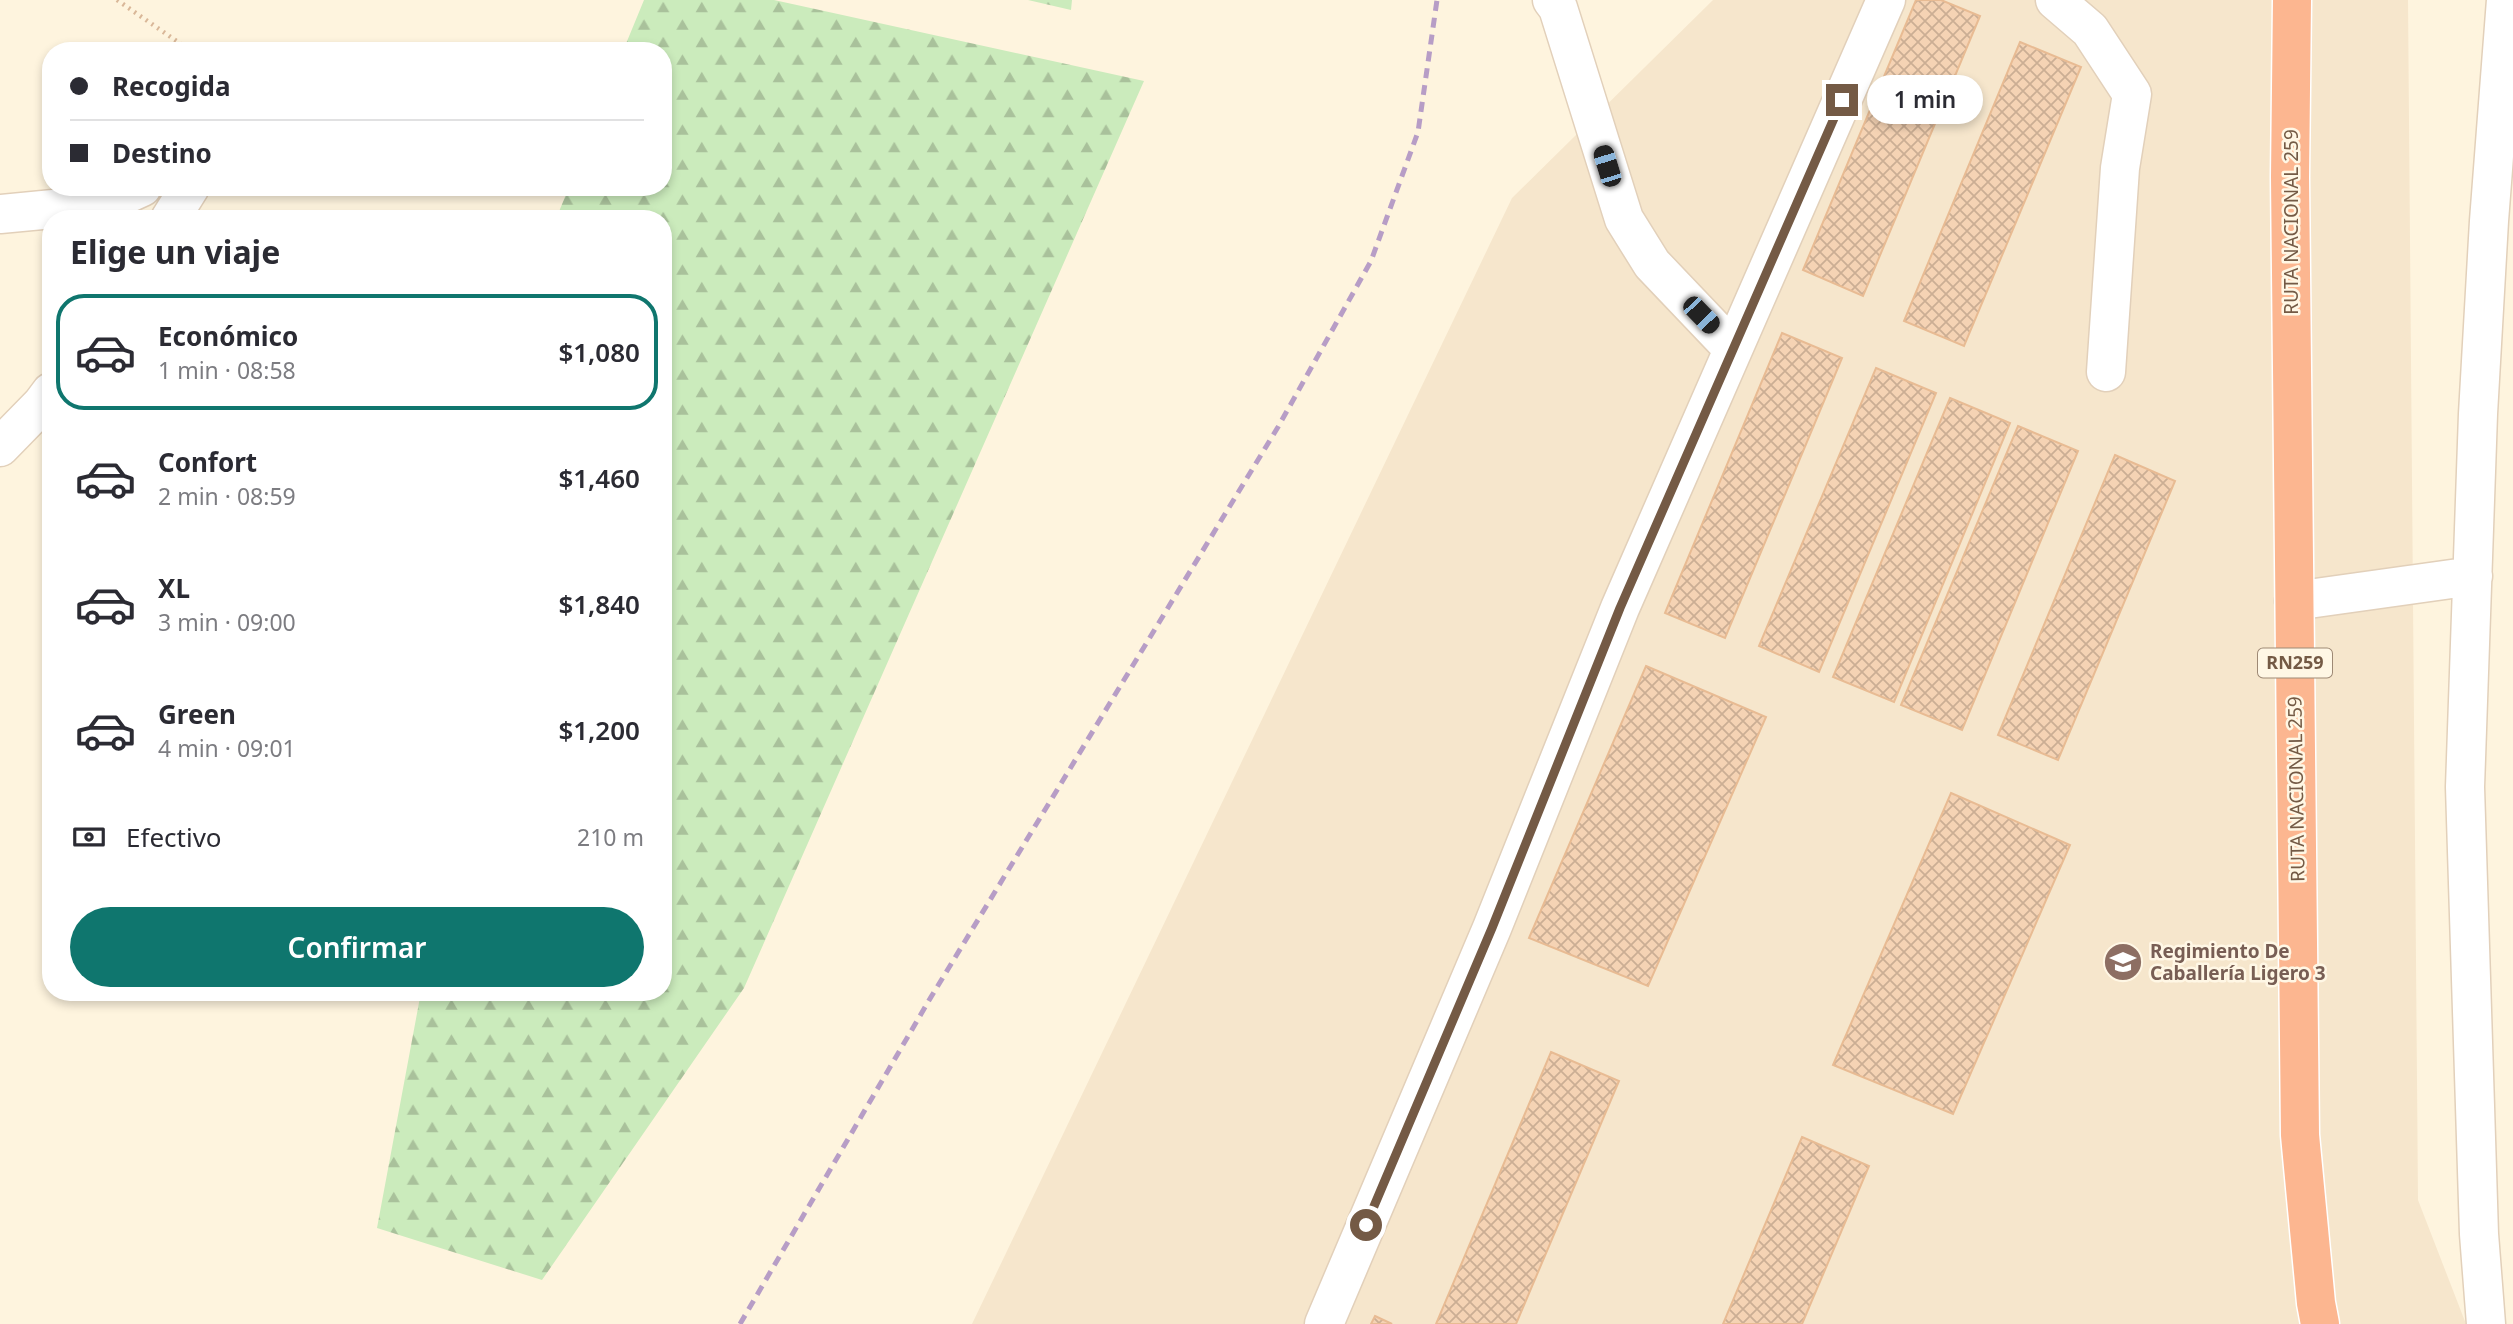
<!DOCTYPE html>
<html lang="es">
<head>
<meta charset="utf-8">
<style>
  :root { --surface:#fff; --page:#f2f2f3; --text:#2b2b33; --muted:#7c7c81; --line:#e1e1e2; --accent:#0f766e }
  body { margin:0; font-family:"Noto Sans",sans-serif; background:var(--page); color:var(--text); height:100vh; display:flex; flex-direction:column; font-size:26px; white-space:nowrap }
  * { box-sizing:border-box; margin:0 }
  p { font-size:23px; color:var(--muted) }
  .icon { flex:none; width:38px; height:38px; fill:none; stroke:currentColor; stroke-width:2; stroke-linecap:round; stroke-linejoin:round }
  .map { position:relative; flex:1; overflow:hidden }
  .sheet { position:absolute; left:42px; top:210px; width:630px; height:791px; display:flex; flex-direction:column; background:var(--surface); border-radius:28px; box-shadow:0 4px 10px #0003 }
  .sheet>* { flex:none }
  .hud { position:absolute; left:42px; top:42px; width:630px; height:154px; border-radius:28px; box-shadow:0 4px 10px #0003; display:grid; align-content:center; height:154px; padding:0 28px; background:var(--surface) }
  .end { position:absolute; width:32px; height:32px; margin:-16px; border:9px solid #745a45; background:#fff; box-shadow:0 0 0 4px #fff }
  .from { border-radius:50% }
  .bubble { position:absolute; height:49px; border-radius:24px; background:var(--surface); box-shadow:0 4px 10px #0003; font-size:23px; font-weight:600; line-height:49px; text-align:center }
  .car { position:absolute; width:21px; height:42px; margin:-21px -10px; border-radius:9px; box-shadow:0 0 5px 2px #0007; background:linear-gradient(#222 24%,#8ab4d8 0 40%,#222 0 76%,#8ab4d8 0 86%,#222 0) }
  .hud b { display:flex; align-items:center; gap:24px; height:66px; font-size:26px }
  .hud b+b { border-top:2px solid var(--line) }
  .hud i { width:18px; height:18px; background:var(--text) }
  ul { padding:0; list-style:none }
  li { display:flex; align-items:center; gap:21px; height:116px; margin:0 14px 10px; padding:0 14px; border:4px solid transparent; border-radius:28px }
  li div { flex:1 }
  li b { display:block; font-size:26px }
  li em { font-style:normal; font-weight:600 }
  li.selected { border-color:var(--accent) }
  li>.icon { width:63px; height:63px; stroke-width:1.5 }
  h2 { padding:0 28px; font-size:32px; line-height:84px }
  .pay { display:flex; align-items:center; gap:18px; height:77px; padding:0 28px; font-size:26px }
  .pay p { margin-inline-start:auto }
  .cta { display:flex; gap:14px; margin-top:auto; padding:14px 28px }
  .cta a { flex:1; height:80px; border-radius:42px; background:var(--accent); color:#fff; font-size:28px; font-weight:600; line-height:80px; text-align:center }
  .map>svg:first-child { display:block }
  .residential { fill:#f6e6cc }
  .forest { fill:url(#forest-firs) }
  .building { fill:url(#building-cross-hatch); stroke:#e8bb93; stroke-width:2 }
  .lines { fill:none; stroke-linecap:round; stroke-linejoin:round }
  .minor-casing { stroke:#e2d0ba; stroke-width:41 }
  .highway-casing { stroke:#fff; stroke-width:41 }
  .path { stroke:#d9b798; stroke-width:4.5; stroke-dasharray:2 5; stroke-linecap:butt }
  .minor { stroke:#fff; stroke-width:38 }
  .highway { stroke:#fcb690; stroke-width:38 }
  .rail { stroke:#b79dc6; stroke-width:5; stroke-dasharray:10 7; stroke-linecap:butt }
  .route { stroke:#745a45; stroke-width:9 }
  .labels { text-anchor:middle; stroke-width:5; stroke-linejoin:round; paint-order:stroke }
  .shield { fill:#fff7e5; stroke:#9e8975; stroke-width:2 }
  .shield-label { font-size:18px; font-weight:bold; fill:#745a45 }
  .street-label { font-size:19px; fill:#745a45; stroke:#fff7e5 }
  .education-label { font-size:19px; font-weight:bold; fill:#785e54; stroke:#fff7e5; text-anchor:start }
</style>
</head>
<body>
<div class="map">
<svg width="2513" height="1324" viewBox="0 0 2513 1324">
  <defs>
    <pattern id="forest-firs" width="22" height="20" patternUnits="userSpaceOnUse" patternTransform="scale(1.75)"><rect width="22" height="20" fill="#cbebbc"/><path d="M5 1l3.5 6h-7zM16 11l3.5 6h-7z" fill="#a9c19b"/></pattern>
    <pattern id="building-cross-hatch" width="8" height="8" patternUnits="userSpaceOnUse" patternTransform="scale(1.75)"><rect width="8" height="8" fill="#f5d3b4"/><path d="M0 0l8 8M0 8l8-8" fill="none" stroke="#cbae94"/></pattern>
  </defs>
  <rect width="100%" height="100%" fill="#fef4de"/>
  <!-- residential -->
  <path class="residential" d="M1713,0H2408L2418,1200L2466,1324H972L1512,198Z"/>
  <!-- forest -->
  <path class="forest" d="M644,0H774L1144,81L744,988L542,1280L377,1228L421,992H663V219H556L569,187H663V51H623Z
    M1028,0H1072L1071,10Z"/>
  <!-- building -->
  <path class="building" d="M1916,0H1941L1980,16L1863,296L1803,270Z
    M2020,42L2081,67L1964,346L1904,321Z
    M1782,333L1842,358L1725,638L1665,613Z
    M1876,368L1936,393L1819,672L1759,646Z
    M1950,398L2010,423L1894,702L1833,677Z
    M2018,426L2078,451L1962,730L1901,705Z
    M2115,455L2175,481L2058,760L1998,735Z
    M1646,666L1766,717L1648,986L1529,938Z
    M1951,793L2070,845L1953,1114L1833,1065Z
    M1551,1052L1619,1081L1516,1324H1436Z
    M1802,1137L1869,1166L1802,1324H1723Z
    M1375,1316L1392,1324H1371Z"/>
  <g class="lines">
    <!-- minor casing -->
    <g class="minor-casing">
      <path id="minor" d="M1552,0L1558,8L1624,219L1652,264L1733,349
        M2055,0L2090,30L2132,94L2120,168L2106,372
        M0,214L105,204L142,187
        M170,219L190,187
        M0,447L42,404L51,392
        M2294,601L2473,576
        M1324,1324L1492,928L1620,608L1886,0
        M2486,1324L2479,1234L2465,787L2478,414L2489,221L2506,0"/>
    </g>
    <!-- highway casing -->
    <g class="highway-casing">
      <path id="highway" d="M2292,0L2290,177L2300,1135L2316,1303L2320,1324"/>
    </g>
    <!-- path -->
    <path class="path" d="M117,0L191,51"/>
    <!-- minor -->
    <use href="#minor" class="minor"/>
    <!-- highway -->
    <use href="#highway" class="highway"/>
    <!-- rail -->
    <path class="rail" d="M740,1324L931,997L1278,427L1371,261L1418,132L1437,0"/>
  </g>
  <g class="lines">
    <!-- route -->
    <path class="route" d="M1366,1225L1492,928L1620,608L1842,100"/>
  </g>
  <!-- icons -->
  <defs>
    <g id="school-disc" transform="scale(2.0125)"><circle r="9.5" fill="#8d6e63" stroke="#fff7e5"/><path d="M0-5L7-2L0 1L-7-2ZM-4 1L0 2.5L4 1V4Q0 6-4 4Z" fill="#fff"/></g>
  </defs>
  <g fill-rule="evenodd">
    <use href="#school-disc" x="2123" y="962"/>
  </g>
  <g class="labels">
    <!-- shield labels -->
    <rect class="shield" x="2258" y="648.5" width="74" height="29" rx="5"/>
    <g class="shield-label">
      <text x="2295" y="669">RN259</text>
    </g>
    <!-- street labels -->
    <g class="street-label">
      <text transform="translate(2291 222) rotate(-90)" y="7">RUTA NACIONAL 259</text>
      <text transform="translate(2296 789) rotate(-91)" y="7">RUTA NACIONAL 259</text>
    </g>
    <!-- education labels -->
    <g class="education-label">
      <text x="2150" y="958">Regimiento De<tspan x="2150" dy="22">Caballería Ligero 3</tspan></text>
    </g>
  </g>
</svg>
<i class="end from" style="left:1366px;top:1225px"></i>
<i class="end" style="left:1842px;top:100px"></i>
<div class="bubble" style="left:1867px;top:75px;width:116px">1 min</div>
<i class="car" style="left:1607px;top:166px;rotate:343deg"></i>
<i class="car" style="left:1701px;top:315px;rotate:136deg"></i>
<div class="hud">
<b><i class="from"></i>Recogida</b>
<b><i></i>Destino</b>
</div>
<section class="sheet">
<h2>Elige un viaje</h2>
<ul>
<li class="selected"><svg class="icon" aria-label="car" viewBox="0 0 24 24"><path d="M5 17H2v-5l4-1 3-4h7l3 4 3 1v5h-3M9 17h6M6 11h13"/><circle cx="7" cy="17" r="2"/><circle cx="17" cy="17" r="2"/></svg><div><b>Económico</b><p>1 min · 08:58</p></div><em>$1,080</em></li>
<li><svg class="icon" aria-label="car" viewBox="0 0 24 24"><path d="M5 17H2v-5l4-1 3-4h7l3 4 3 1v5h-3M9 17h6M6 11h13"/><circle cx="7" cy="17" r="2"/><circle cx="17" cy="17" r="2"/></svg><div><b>Confort</b><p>2 min · 08:59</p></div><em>$1,460</em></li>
<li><svg class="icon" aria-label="car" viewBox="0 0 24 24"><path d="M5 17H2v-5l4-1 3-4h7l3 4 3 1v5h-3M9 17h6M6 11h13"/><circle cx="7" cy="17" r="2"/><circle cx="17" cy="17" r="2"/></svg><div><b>XL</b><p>3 min · 09:00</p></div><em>$1,840</em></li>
<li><svg class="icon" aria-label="car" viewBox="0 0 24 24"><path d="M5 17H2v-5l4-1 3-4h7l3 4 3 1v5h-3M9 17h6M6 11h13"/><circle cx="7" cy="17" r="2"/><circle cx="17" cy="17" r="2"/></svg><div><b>Green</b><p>4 min · 09:01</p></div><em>$1,200</em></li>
</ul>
<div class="pay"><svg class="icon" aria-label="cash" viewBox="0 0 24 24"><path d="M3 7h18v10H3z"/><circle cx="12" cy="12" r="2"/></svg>Efectivo<p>210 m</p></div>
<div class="cta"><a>Confirmar</a></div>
</section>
</div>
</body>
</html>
